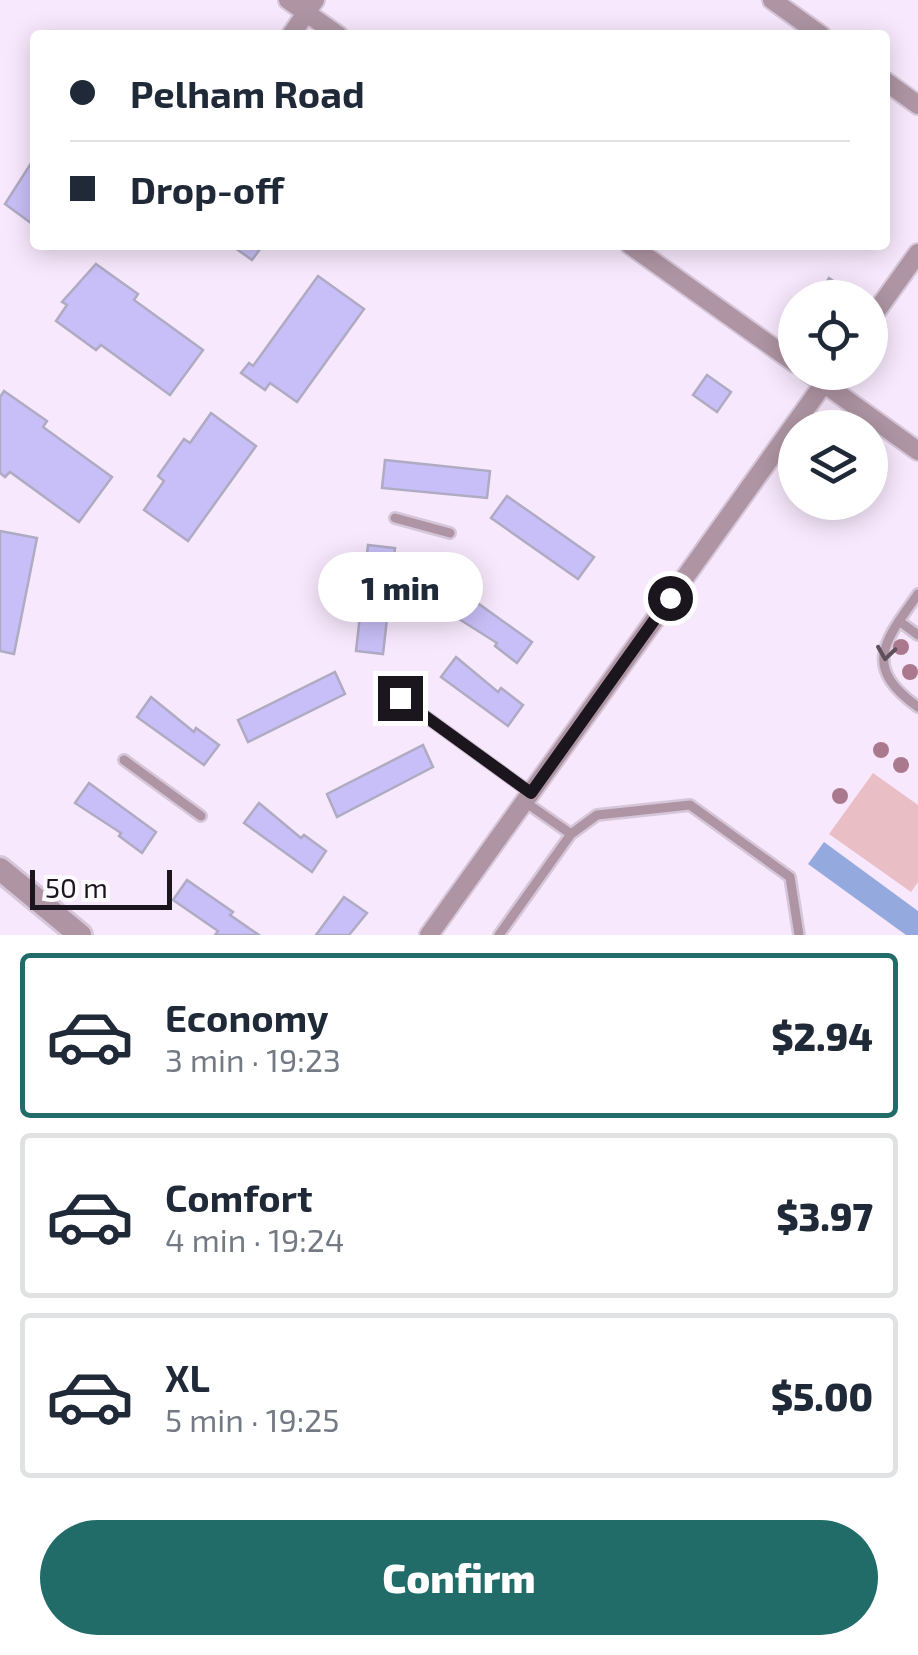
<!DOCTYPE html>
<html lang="en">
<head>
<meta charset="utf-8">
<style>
  :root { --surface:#fff; --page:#f2f2f3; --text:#1f2937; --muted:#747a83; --line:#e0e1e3; --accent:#216c68 }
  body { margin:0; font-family:"Exo 2",sans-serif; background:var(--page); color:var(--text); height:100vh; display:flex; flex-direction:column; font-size:38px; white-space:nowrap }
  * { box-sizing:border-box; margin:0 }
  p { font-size:32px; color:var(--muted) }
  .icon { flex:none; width:55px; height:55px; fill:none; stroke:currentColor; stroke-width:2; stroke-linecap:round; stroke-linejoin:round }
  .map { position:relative; height:935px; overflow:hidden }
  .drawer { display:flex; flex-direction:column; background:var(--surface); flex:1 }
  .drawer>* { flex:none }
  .banner { position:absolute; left:30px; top:30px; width:860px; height:220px; border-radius:10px; box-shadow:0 5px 25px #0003; display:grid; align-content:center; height:220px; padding:0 40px; background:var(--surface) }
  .tools { position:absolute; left:778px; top:280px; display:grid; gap:20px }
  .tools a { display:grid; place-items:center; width:110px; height:110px; border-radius:50%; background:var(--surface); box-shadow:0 5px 25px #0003; font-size:50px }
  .scale { position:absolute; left:30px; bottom:25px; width:142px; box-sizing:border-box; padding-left:10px; border:5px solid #1b151d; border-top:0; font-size:28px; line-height:35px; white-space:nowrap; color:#1b151d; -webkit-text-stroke:8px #fdfafe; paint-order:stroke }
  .end { position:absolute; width:45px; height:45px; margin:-22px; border:12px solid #1b151d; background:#fff; box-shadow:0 0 0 5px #fff }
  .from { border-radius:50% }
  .bubble { position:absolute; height:70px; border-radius:35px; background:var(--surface); box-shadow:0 5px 25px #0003; font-size:32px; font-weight:800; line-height:70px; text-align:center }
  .banner b { display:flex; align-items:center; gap:35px; height:95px; font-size:38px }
  .banner b+b { border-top:2px solid var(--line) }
  .banner i { width:25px; height:25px; background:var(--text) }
  ul { padding:18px 0 0; list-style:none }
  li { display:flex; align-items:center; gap:30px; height:165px; margin:0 20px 15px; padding:0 20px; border:5px solid var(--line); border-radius:10px }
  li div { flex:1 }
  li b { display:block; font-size:38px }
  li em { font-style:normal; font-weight:800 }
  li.current { border-color:var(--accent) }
  li>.icon { width:90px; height:90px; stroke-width:1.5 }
  .cta { display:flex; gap:20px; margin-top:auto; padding:20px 40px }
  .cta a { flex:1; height:115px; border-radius:60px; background:var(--accent); color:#fff; font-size:40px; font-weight:800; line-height:115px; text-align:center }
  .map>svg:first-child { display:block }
  .green { fill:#e9bfc5 }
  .water { fill:#94aade }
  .building { fill:#c9bff8; stroke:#aeabc2; stroke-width:2.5 }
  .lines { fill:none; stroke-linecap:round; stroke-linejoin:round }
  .service-casing { stroke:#d5c6d9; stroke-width:14 }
  .minor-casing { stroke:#d5c6d9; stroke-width:22 }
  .tertiary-casing { stroke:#d5c6d9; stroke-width:28 }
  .service { stroke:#af95a3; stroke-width:9 }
  .minor { stroke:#af95a3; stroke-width:18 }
  .tertiary { stroke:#af95a3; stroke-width:22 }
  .tree { fill:#ab798d }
  .oneway { stroke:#5e4f59 }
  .route { stroke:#1b151d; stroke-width:12 }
</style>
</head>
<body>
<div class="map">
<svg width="918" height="935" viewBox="0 0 918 935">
  <rect width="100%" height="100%" fill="#f8e8fd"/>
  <!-- green -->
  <path class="green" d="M873,773L918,805V882L911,892L829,834Z"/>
  <!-- water -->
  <path class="water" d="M824,842L918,911V935H906L808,864Z"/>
  <!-- building -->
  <path class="building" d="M35,157V226L5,204Z
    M231,245H263L252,260Z
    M96,264L138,294L134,300L203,350L170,395L101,345L96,350L56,321L67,305L62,302Z
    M318,276L364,309L297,402L270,383L265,390L241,373L249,363L253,366Z
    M829,278L853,295L852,298H816Z
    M707,375L731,392L717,412L693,395Z
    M4,391L47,421L43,427L112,477L79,522L10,472L5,477L0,473V397Z
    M211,413L256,446L188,541L144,510L164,481L158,476L184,439L190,443Z
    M385,460L490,471L487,498L382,488Z
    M507,496L594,557L578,579L491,518Z
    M0,531L37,538L14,654L0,651Z
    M368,545L395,548L383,654L356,651Z
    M465,594L532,642L517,663L495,646L497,643L451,614Z
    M456,657L498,692L501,688L523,705L508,726L441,677Z
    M335,672L345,694L248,742L238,720Z
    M151,697L194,732L196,728L219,745L204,765L137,717Z
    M423,745L433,767L337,817L327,794Z
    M89,783L156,832L142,853L119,836L121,833L75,803Z
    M259,803L301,838L304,835L326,851L312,872L244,823Z
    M187,880L233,912L230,915L259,935H215L218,931L173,900Z
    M344,897L367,913L349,935H316Z"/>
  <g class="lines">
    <!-- service casing -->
    <g class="service-casing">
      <path id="service" d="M395,518L450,533
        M918,594C885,641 861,666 918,707
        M899,621L918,635
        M400,698L531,793
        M124,760L201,816
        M571,834L597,815L690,805L790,877L799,935
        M499,935L571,834L525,802"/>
    </g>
    <!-- minor casing -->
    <g class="minor-casing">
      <path id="minor" d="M288,0L338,35
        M772,0L821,35
        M291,35L315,0
        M885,81L918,105
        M630,245L795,363
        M870,320L918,253
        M808,372L918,451
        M429,935L832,372"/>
    </g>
    <!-- tertiary casing -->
    <g class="tertiary-casing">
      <path id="tertiary" d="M0,869L80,935"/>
    </g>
    <!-- service -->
    <use href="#service" class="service"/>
    <!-- minor -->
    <use href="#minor" class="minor"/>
    <!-- tertiary -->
    <use href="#tertiary" class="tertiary"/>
  </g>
  <!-- trees -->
  <g class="tree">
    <circle cx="901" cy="647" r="8"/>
    <circle cx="910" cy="672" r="8"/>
    <circle cx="881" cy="750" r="8"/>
    <circle cx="901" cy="765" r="8"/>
    <circle cx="840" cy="796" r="8"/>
  </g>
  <!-- one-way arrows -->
  <defs><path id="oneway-chevron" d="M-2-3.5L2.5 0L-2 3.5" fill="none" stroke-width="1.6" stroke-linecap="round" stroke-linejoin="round" transform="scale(2.5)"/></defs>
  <use class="oneway" href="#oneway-chevron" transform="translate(886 653) rotate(98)"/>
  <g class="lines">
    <!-- route -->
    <path class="route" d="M400,698L531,793L670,598"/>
  </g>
</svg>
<div class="tools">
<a><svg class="icon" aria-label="locate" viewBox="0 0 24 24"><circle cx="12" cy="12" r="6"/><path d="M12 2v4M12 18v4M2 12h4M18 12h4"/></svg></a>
<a><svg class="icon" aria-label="layers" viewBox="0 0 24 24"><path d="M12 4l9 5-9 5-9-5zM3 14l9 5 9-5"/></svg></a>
</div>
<div class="scale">50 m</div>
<i class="end from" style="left:670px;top:598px"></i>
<i class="end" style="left:400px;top:698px"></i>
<div class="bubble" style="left:318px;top:552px;width:165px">1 min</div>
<div class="banner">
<b><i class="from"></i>Pelham Road</b>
<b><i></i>Drop-off</b>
</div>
</div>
<section class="drawer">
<ul>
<li class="current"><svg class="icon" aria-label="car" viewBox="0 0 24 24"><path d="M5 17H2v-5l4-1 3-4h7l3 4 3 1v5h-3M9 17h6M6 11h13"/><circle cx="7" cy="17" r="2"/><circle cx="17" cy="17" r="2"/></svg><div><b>Economy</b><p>3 min · 19:23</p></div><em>$2.94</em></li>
<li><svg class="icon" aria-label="car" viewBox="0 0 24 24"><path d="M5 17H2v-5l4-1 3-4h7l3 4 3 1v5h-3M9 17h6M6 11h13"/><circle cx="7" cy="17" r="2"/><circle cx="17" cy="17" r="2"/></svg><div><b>Comfort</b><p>4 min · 19:24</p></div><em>$3.97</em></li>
<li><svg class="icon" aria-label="car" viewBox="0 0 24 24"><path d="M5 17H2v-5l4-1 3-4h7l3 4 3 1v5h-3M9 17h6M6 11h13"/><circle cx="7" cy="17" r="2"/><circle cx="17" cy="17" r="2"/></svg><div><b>XL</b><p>5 min · 19:25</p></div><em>$5.00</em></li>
</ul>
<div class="cta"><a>Confirm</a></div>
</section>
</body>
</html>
